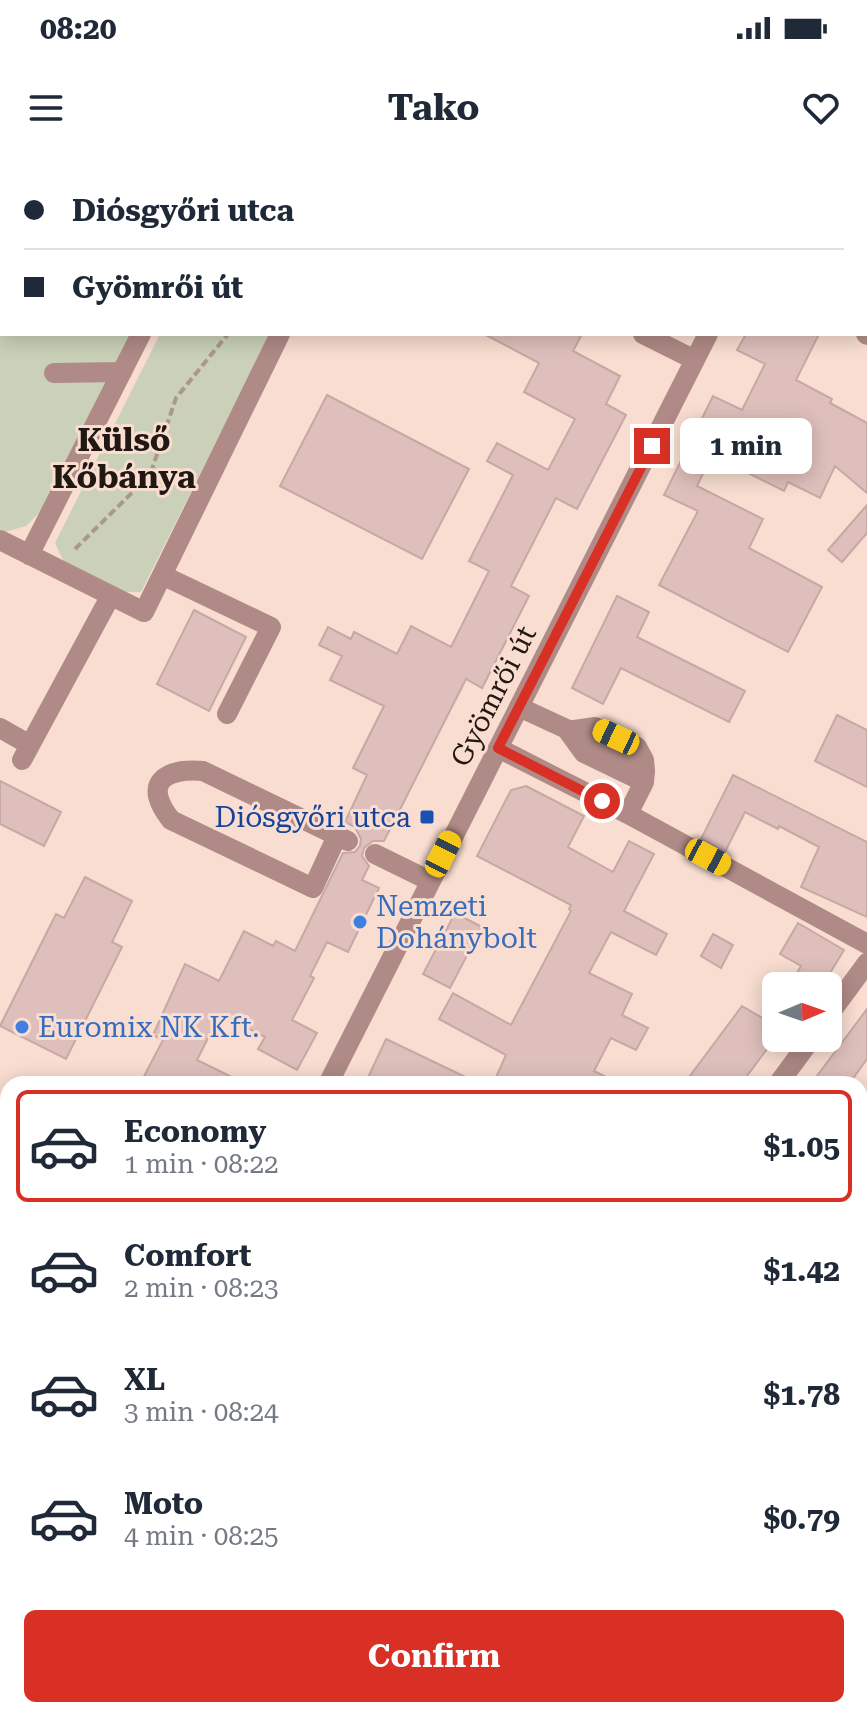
<!DOCTYPE html>
<html lang="en">
<head>
<meta charset="utf-8">
<style>
  :root { --surface:#fff; --page:#f2f2f3; --text:#1f2937; --muted:#747a83; --line:#e0e1e3; --accent:#d93025 }
  body { margin:0; font-family:"Roboto Serif",serif; background:var(--page); color:var(--text); height:100vh; display:flex; flex-direction:column; font-size:30px; white-space:nowrap }
  * { box-sizing:border-box; margin:0 }
  p { font-size:26px; color:var(--muted) }
  .icon { flex:none; width:44px; height:44px; fill:none; stroke:currentColor; stroke-width:2; stroke-linecap:round; stroke-linejoin:round }
  .map { position:relative; flex:1; overflow:hidden }
  .drawer { position:absolute; left:0px; top:916px; width:868px; height:642px; display:flex; flex-direction:column; background:var(--surface); border-radius:24px 24px 0 0; box-shadow:0 4px 20px #0003 }
  .drawer>* { flex:none }
  .guide { position:absolute; left:0px; top:0px; width:868px; height:176px; box-shadow:0 4px 20px #0003; display:grid; align-content:center; height:176px; padding:0 24px; background:var(--surface) }
  .needle { width:52px; rotate:88deg }
  .controls { position:absolute; left:762px; top:812px; display:grid; gap:16px }
  .controls a { display:grid; place-items:center; width:80px; height:80px; border-radius:12px; background:var(--surface); box-shadow:0 4px 20px #0003; font-size:40px }
  .end { position:absolute; width:36px; height:36px; margin:-18px; border:10px solid #d93025; background:#fff; box-shadow:0 0 0 4px #fff }
  .from { border-radius:50% }
  .bubble { position:absolute; height:56px; border-radius:12px; background:var(--surface); box-shadow:0 4px 20px #0003; font-size:26px; font-weight:700; line-height:56px; text-align:center }
  .car { position:absolute; width:24px; height:48px; margin:-24px -12px; border-radius:10px; box-shadow:0 0 6px 2px #0007; background:linear-gradient(#f5c518 24%,#345 0 40%,#f5c518 0 76%,#345 0 86%,#f5c518 0) }
  .guide b { display:flex; align-items:center; gap:28px; height:76px; font-size:30px }
  .guide b+b { border-top:2px solid var(--line) }
  .guide i { width:20px; height:20px; background:var(--text) }
  ul { padding:14px 0 0; list-style:none }
  li { display:flex; align-items:center; gap:24px; height:112px; margin:0 16px 12px; padding:0 8px; border:4px solid transparent; border-radius:12px }
  li div { flex:1 }
  li b { display:block; font-size:30px }
  li em { font-style:normal; font-weight:700 }
  li.active { border-color:var(--accent) }
  li>.icon { width:72px; height:72px; stroke-width:1.5 }
  .cta { display:flex; gap:16px; margin-top:auto; padding:16px 24px }
  .cta a { flex:1; height:92px; border-radius:12px; background:var(--accent); color:#fff; font-size:32px; font-weight:700; line-height:92px; text-align:center }
  .status { display:flex; justify-content:space-between; align-items:center; height:56px; padding:0 40px; background:var(--surface); direction:ltr }
  .status svg { height:22px; fill:currentColor }
  header { display:flex; justify-content:space-between; align-items:center; height:104px; padding:0 24px; background:var(--surface); font-size:36px; font-weight:700 }
  .map>svg:first-child { display:block }
  .green { fill:#cad1b8 }
  .building { fill:#debfbb; stroke:#c6a8a4; stroke-width:2 }
  .lines { fill:none; stroke-linecap:round; stroke-linejoin:round }
  .path { stroke:#ac978d; stroke-width:4; stroke-dasharray:8 4; stroke-linecap:butt }
  .minor { stroke:#af8a86; stroke-width:20 }
  .route { stroke:#d93025; stroke-width:10 }
  .transit-dot { fill:#1a4fb4; stroke:#f8ddd0; stroke-width:3 }
  .shop-dot { fill:#3f7fe0; stroke:#f8ddd0; stroke-width:3 }
  .labels { text-anchor:middle; stroke-width:6; stroke-linejoin:round; paint-order:stroke }
  .street-label { font-size:28px; fill:#211713; stroke:#f8ddd0 }
  .transit-label { font-size:28px; fill:#164399; stroke:#f8ddd0; text-anchor:end }
  .shop-label { font-size:28px; fill:#366cbe; stroke:#f8ddd0; text-anchor:start }
  .quarter-label { font-size:32px; font-weight:bold; fill:#211713; stroke:#f8ddd0 }
</style>
</head>
<body>
<div class="status"><b>08:20</b><svg viewBox="0 0 49 12"><path d="M0 12V9h3v3zM5 12V6h3v6zM10 12V3h3v9zM15 12V0h3v12zM26 1h20v11H26zM47 4h2v5h-2z"/></svg></div>
<header><svg class="icon" aria-label="menu" viewBox="0 0 24 24"><path d="M4 6h16M4 12h16M4 18h16"/></svg>Tako<svg class="icon" aria-label="heart" viewBox="0 0 24 24"><path d="M12 20l-8-8c-3-5 5-10 8-4 3-6 11-1 8 4z"/></svg></header>
<div class="map">
<svg width="867" height="1557" viewBox="0 0 867 1557">
  <rect width="100%" height="100%" fill="#f8ddd0"/>
  <!-- green -->
  <path class="green" d="M0,125L2,174H133L41,351L26,366L5,372L0,369Z
    M160,174H270L141,432H126L64,402L55,383Z"/>
  <!-- building -->
  <path class="building" d="M484,174H582L573,191L620,216L606,244L626,255L577,349L556,338L511,426L529,436L482,528L466,519L384,681H373L364,688L362,696L369,706L362,720L379,728L348,792L327,782L310,816L314,818L292,860L317,873L297,910L258,889L265,877L220,854L197,900L246,924H140L163,880L153,875L185,804L219,821L244,771L273,786L276,781L295,791L343,693L355,692L360,686L361,679L355,667L345,662L367,615L353,608L384,546L330,520L342,496L319,485L328,467L351,479L354,472L397,494L411,466L451,487L489,411L469,401L513,315L487,301L497,283L548,310L575,259L524,232L539,203Z
    M746,174H819L796,220L832,239L830,243L867,263V333L835,306L820,338L788,322L784,331L712,295L697,326L763,359L749,388L822,427L788,492L659,425L698,351L664,335L713,236L742,250L765,204L737,190Z
    M327,235L469,309L422,399L280,326Z
    M867,345V373L842,402L828,390Z
    M617,436L649,452L637,477L745,531L729,562L621,508L603,544L572,528Z
    M194,450L246,477L209,551L157,524Z
    M837,555L867,570V627L815,601Z
    M733,615L867,682V757L801,727L819,687L779,666L778,669L745,652L725,692L701,679Z
    M0,621L61,652L44,686L0,664Z
    M526,626L584,656L568,687L613,712L629,681L654,694L624,751L667,774L656,795L611,772L589,813L632,834L622,855L648,868L636,890L611,878L594,911L620,924H493L506,895L439,859L453,833L511,865L571,751L569,749L571,745L477,696L511,630Z
    M85,717L132,741L112,782L122,787L66,899L0,866L56,754L64,758Z
    M455,753L482,767L450,828L423,814Z
    M798,763L844,790L822,826H789L801,806L780,794Z
    M713,774L733,785L721,808L701,796Z
    M742,846L776,866V877L741,924H684Z
    M867,849V899L849,924H811Z
    M386,879L480,924H365Z"/>
  <g class="lines">
    <!-- path -->
    <path class="path" d="M75,389L150,315L176,238L228,174
      M122,1550L136,1557
      M33,1557L37,1550
      M92,1557L95,1550"/>
    <!-- minor -->
    <path class="minor" d="M313,0L317,2
      M229,2L230,0
      M376,2L377,0
      M796,2L797,0
      M643,174L695,200
      M866,174L867,175
      M54,213L122,212
      M0,380L144,452L280,174
      M29,395L141,174
      M164,416L271,467L227,554
      M519,547L638,602L645,611L644,622L628,654
      M0,568L30,585
      M498,588L628,654L867,784
      M22,600L110,437
      M644,622L584,593L568,571L595,567L637,587L644,600L645,611
      M337,676L313,728L171,660C142,623 164,608 203,611L348,681
      M375,694L430,721
      M828,856L867,803
      M328,924L708,174
      M778,924L812,878
      M0,972L8,976
      M0,1078L8,1062
      M0,1173L8,1177
      M860,1547L867,1552
      M5,1557L9,1550
      M225,1557L229,1550"/>
  </g>
  <g class="lines">
    <!-- route -->
    <path class="route" d="M602,641L498,588L652,286"/>
  </g>
  <!-- markers -->
  <rect class="transit-dot" x="419" y="649" width="16" height="16" rx="4"/>
  <g class="shop-dot">
    <circle cx="360" cy="762" r="8"/>
    <circle cx="22" cy="867" r="8"/>
  </g>
  <g class="labels">
    <!-- street labels -->
    <g class="street-label">
      <text transform="translate(493 536) rotate(-63)" y="10">Gyömrői út</text>
    </g>
    <!-- transit labels -->
    <g class="transit-label">
      <text x="411" y="667">Diósgyőri utca</text>
    </g>
    <!-- shop labels -->
    <g class="shop-label">
      <text x="376" y="756">Nemzeti<tspan x="376" dy="32">Dohánybolt</tspan></text>
      <text x="38" y="877">Euromix NK Kft.</text>
    </g>
    <!-- quarter labels -->
    <g class="quarter-label">
      <text x="124" y="291">Külső<tspan x="124" dy="37">Kőbánya</tspan></text>
    </g>
  </g>
</svg>
<div class="controls">
<a><svg class="needle" viewBox="-14 -14 28 28"><path d="M0-13l5 13h-10z" fill="#e53935"/><path d="M0 13l5-13h-10z" fill="#747a83"/></svg></a>
</div>
<i class="end from" style="left:602px;top:641px"></i>
<i class="end" style="left:652px;top:286px"></i>
<div class="bubble" style="left:680px;top:258px;width:132px">1 min</div>
<i class="car" style="left:616px;top:577px;rotate:295deg"></i>
<i class="car" style="left:443px;top:694px;rotate:27deg"></i>
<i class="car" style="left:708px;top:697px;rotate:118deg"></i>
<div class="guide">
<b><i class="from"></i>Diósgyőri utca</b>
<b><i></i>Gyömrői út</b>
</div>
<section class="drawer">
<ul>
<li class="active"><svg class="icon" aria-label="car" viewBox="0 0 24 24"><path d="M5 17H2v-5l4-1 3-4h7l3 4 3 1v5h-3M9 17h6M6 11h13"/><circle cx="7" cy="17" r="2"/><circle cx="17" cy="17" r="2"/></svg><div><b>Economy</b><p>1 min · 08:22</p></div><em>$1.05</em></li>
<li><svg class="icon" aria-label="car" viewBox="0 0 24 24"><path d="M5 17H2v-5l4-1 3-4h7l3 4 3 1v5h-3M9 17h6M6 11h13"/><circle cx="7" cy="17" r="2"/><circle cx="17" cy="17" r="2"/></svg><div><b>Comfort</b><p>2 min · 08:23</p></div><em>$1.42</em></li>
<li><svg class="icon" aria-label="car" viewBox="0 0 24 24"><path d="M5 17H2v-5l4-1 3-4h7l3 4 3 1v5h-3M9 17h6M6 11h13"/><circle cx="7" cy="17" r="2"/><circle cx="17" cy="17" r="2"/></svg><div><b>XL</b><p>3 min · 08:24</p></div><em>$1.78</em></li>
<li><svg class="icon" aria-label="car" viewBox="0 0 24 24"><path d="M5 17H2v-5l4-1 3-4h7l3 4 3 1v5h-3M9 17h6M6 11h13"/><circle cx="7" cy="17" r="2"/><circle cx="17" cy="17" r="2"/></svg><div><b>Moto</b><p>4 min · 08:25</p></div><em>$0.79</em></li>
</ul>
<div class="cta"><a>Confirm</a></div>
</section>
</div>
</body>
</html>
